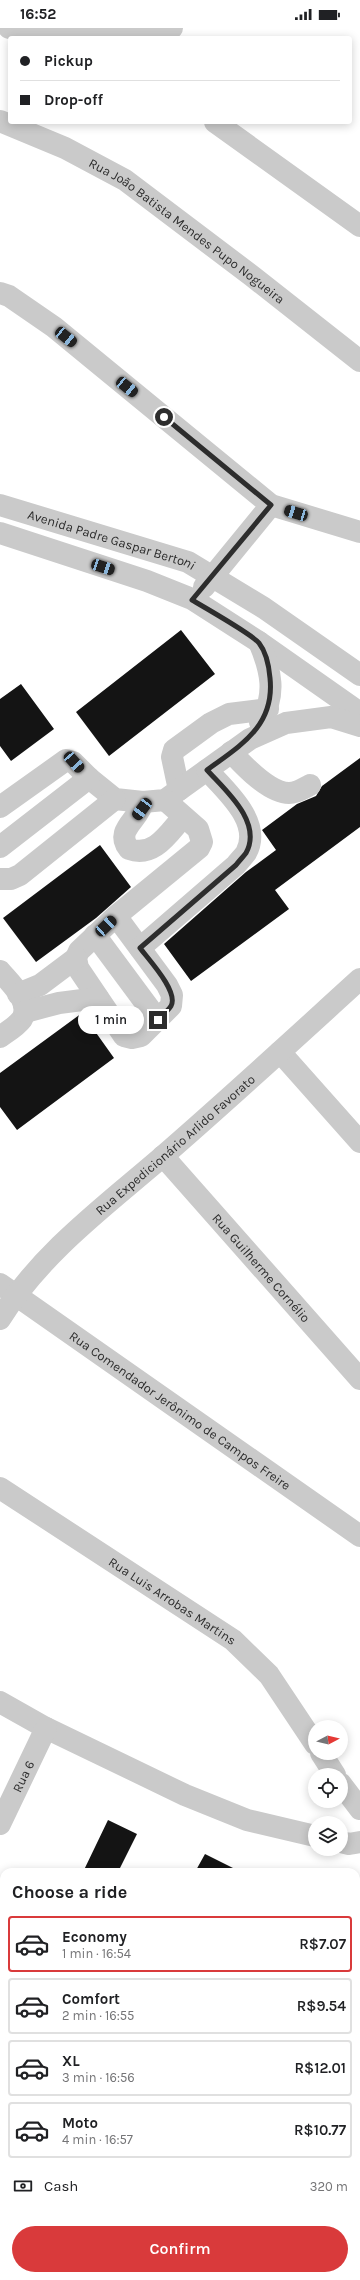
<!DOCTYPE html>
<html lang="en">
<head>
<meta charset="utf-8">
<style>
  :root { --surface:#fff; --page:#f2f2f2; --text:#202124; --muted:#757577; --line:#e0e0e0; --accent:#d93a3b }
  body { margin:0; font-family:Karla,sans-serif; background:var(--page); color:var(--text); height:100vh; display:flex; flex-direction:column; font-size:15px; white-space:nowrap }
  * { box-sizing:border-box; margin:0 }
  p { font-size:13px; color:var(--muted) }
  .icon { flex:none; width:22px; height:22px; fill:none; stroke:currentColor; stroke-width:2; stroke-linecap:round; stroke-linejoin:round }
  .map { position:relative; flex:1; overflow:hidden }
  .drawer { position:absolute; left:0px; top:1840px; width:360px; height:412px; display:flex; flex-direction:column; background:var(--surface); border-radius:12px 12px 0 0; box-shadow:0 2px 10px #0003 }
  .drawer>* { flex:none }
  .guide { position:absolute; left:8px; top:8px; width:344px; height:88px; border-radius:4px; box-shadow:0 2px 10px #0003; display:grid; align-content:center; height:88px; padding:0 12px; background:var(--surface) }
  .needle { width:26px; rotate:83deg }
  .buttons { position:absolute; left:308px; top:1692px; display:grid; gap:8px }
  .buttons a { display:grid; place-items:center; width:40px; height:40px; border-radius:50%; background:var(--surface); box-shadow:0 2px 10px #0003; font-size:20px }
  .end { position:absolute; width:18px; height:18px; margin:-9px; border:5px solid #2d2d2d; background:#fff; box-shadow:0 0 0 2px #fff }
  .from { border-radius:50% }
  .bubble { position:absolute; height:28px; border-radius:14px; background:var(--surface); box-shadow:0 2px 10px #0003; font-size:13px; font-weight:600; line-height:28px; text-align:center }
  .car { position:absolute; width:12px; height:24px; margin:-12px -6px; border-radius:5px; box-shadow:0 0 3px 1px #0007; background:linear-gradient(#222 24%,#8ab4d8 0 40%,#222 0 76%,#8ab4d8 0 86%,#222 0) }
  .guide b { display:flex; align-items:center; gap:14px; height:38px; font-size:15px }
  .guide b+b { border-top:1px solid var(--line) }
  .guide i { width:10px; height:10px; background:var(--text) }
  ul { padding:0; list-style:none }
  li { display:flex; align-items:center; gap:12px; height:56px; margin:0 8px 6px; padding:0 4px; border:2px solid var(--line); border-radius:4px }
  li div { flex:1 }
  li b { display:block; font-size:15px }
  li em { font-style:normal; font-weight:600 }
  li.active { border-color:var(--accent) }
  li>.icon { width:36px; height:36px; stroke-width:1.5 }
  h2 { padding:0 12px; font-size:18px; line-height:48px }
  .pay { display:flex; align-items:center; gap:10px; height:44px; padding:0 12px; font-size:15px }
  .pay p { margin-inline-start:auto }
  .button { display:flex; gap:8px; margin-top:auto; padding:8px 12px }
  .button a { flex:1; height:46px; border-radius:24px; background:var(--accent); color:#fff; font-size:16px; font-weight:600; line-height:46px; text-align:center }
  .status { display:flex; justify-content:space-between; align-items:center; height:28px; padding:0 20px; background:var(--surface); direction:ltr }
  .status svg { height:11px; fill:currentColor }
  .map>svg:first-child { display:block }
  .building { fill:#141414 }
  .lines { fill:none; stroke-linecap:round; stroke-linejoin:round }
  .minor { stroke:#cacaca; stroke-width:22 }
  .route { stroke:#2d2d2d; stroke-width:5 }
  .labels { text-anchor:middle; stroke-width:4; stroke-linejoin:round; paint-order:stroke }
  .street-label { font-size:13px; fill:#2d2d2d; stroke:#fff }
</style>
</head>
<body>
<div class="status"><b>16:52</b><svg viewBox="0 0 49 12"><path d="M0 12V9h3v3zM5 12V6h3v6zM10 12V3h3v9zM15 12V0h3v12zM26 1h20v11H26zM47 4h2v5h-2z"/></svg></div>
<div class="map">
<svg width="360" height="2252" viewBox="0 0 360 2252">
  <rect width="100%" height="100%" fill="#fff"/>
  <!-- building -->
  <path class="building" d="M181,602L215,646L109,728L76,684Z
    M21,656L54,701L11,733L0,718V671Z
    M360,730V799L275,862L289,881L191,953L164,916L246,844L276,822L262,802L297,776L316,768L322,758Z
    M100,817L131,859L96,890L36,934L3,890Z
    M82,985L114,1030L17,1102L0,1079V1045Z
    M108,1792L137,1806L118,1844H83Z
    M205,1826L241,1844H195Z"/>
  <g class="lines">
    <!-- minor -->
    <g class="minor">
      <path d="M9,0L84,4L99,7L172,0"/>
      <path id="s1" d="M0,93L65,120L125,152L252,248L360,333"/>
      <path d="M215,94L360,198"/>
      <path d="M0,265L9,268L54,299L271,477L360,504"/>
      <path id="s2" d="M0,477L188,534L264,580L360,647"/>
      <path d="M0,505L147,553L192,571L259,614L360,685"/>
      <path d="M204,559L271,477"/>
      <path d="M259,614C271,642 277,667 260,694"/>
      <path d="M231,724C244,738 269,765 289,765C297,765 304,760 310,757"/>
      <path d="M179,762L172,729L174,722L211,695L229,686L268,681"/>
      <path d="M143,774C139,792 114,802 129,821C154,830 168,806 183,789"/>
      <path d="M0,779L66,732L73,734L89,750L115,771L143,774L165,772L250,711L286,695L331,689L360,698"/>
      <path d="M0,819L89,750"/>
      <path d="M0,851H11L20,847L115,771"/>
      <path d="M116,888L167,957L172,967L171,978L141,1008L132,1010L124,1008L78,940L76,930L79,923L116,888L199,820L202,814L198,801L165,772"/>
      <path d="M95,907L158,992"/>
      <path d="M140,920L236,837C239,833 243,829 246,825C263,794 225,762 207,742"/>
      <path d="M0,943C10,955 32,974 22,991C17,998 7,1004 0,1009"/>
      <path d="M18,966L40,957L76,930"/>
      <path d="M25,984L59,975L98,970"/>
      <path d="M280,1024L360,1114"/>
      <path id="s3" d="M163,1128L360,1351"/>
      <path id="s4" d="M0,1256L360,1508"/>
      <path id="s5" d="M0,1291C41,1225 104,1179 162,1129C229,1071 294,1011 360,951"/>
      <path id="s6" d="M0,1460L233,1612L269,1647L315,1716"/>
      <path d="M0,1674L46,1700L185,1767L247,1792L315,1808"/>
      <path d="M321,1725L335,1747"/>
      <path d="M341,1756L360,1781"/>
      <path id="s7" d="M0,1796L46,1700"/>
      <path d="M341,1814L349,1816L360,1814"/>
      <path d="M0,1881L4,1883"/>
      <path d="M356,2062L360,2064"/>
      <path d="M0,2089L4,2091"/>
      <path d="M0,2159L4,2161"/>
      <path d="M175,2248L183,2252"/>
      <path d="M317,2248L325,2252"/>
    </g>
  </g>
  <g class="lines">
    <!-- route -->
    <path class="route" d="M158,992C161,988 168,983 171,978C179,964 149,932 140,920L236,837C239,833 243,829 246,825C263,794 225,762 207,742C241,717 275,698 270,650C269,638 266,624 259,615C253,607 204,579 192,572L271,477L164,389"/>
  </g>
  <g class="labels">
    <!-- street labels -->
    <g class="street-label">
      <text dy="5" stroke="none"><textPath href="#s1" startOffset="218">Rua João Batista Mendes Pupo Nogueira</textPath></text>
      <text dy="5" stroke="none"><textPath href="#s2" startOffset="117">Avenida Padre Gaspar Bertoni</textPath></text>
      <text dy="5" stroke="none"><textPath href="#s5" startOffset="248">Rua Expedicionário Arlido Favorato</textPath></text>
      <text dy="5" stroke="none"><textPath href="#s3" startOffset="149">Rua Guilherme Cornélio</textPath></text>
      <text dy="5" stroke="none"><textPath href="#s4" startOffset="220">Rua Comendador Jerônimo de Campos Freire</textPath></text>
      <text dy="5" stroke="none"><textPath href="#s6" startOffset="206">Rua Luis Arrobas Martins</textPath></text>
      <text dy="5" stroke="none"><textPath href="#s7" startOffset="53">Rua 6</textPath></text>
    </g>
  </g>
</svg>
<div class="buttons">
<a><svg class="needle" viewBox="-14 -14 28 28"><path d="M0-13l5 13h-10z" fill="#e53935"/><path d="M0 13l5-13h-10z" fill="#757577"/></svg></a>
<a><svg class="icon" aria-label="locate" viewBox="0 0 24 24"><circle cx="12" cy="12" r="6"/><path d="M12 2v4M12 18v4M2 12h4M18 12h4"/></svg></a>
<a><svg class="icon" aria-label="layers" viewBox="0 0 24 24"><path d="M12 4l9 5-9 5-9-5zM3 14l9 5 9-5"/></svg></a>
</div>
<i class="end from" style="left:164px;top:389px"></i>
<i class="end" style="left:158px;top:992px"></i>
<div class="bubble" style="left:78px;top:978px;width:66px">1 min</div>
<i class="car" style="left:66px;top:309px;rotate:129deg"></i>
<i class="car" style="left:127px;top:359px;rotate:129deg"></i>
<i class="car" style="left:296px;top:485px;rotate:287deg"></i>
<i class="car" style="left:103px;top:539px;rotate:108deg"></i>
<i class="car" style="left:74px;top:734px;rotate:138deg"></i>
<i class="car" style="left:142px;top:781px;rotate:217deg"></i>
<i class="car" style="left:106px;top:898px;rotate:47deg"></i>
<div class="guide">
<b><i class="from"></i>Pickup</b>
<b><i></i>Drop-off</b>
</div>
<section class="drawer">
<h2>Choose a ride</h2>
<ul>
<li class="active"><svg class="icon" aria-label="car" viewBox="0 0 24 24"><path d="M5 17H2v-5l4-1 3-4h7l3 4 3 1v5h-3M9 17h6M6 11h13"/><circle cx="7" cy="17" r="2"/><circle cx="17" cy="17" r="2"/></svg><div><b>Economy</b><p>1 min · 16:54</p></div><em>R$7.07</em></li>
<li><svg class="icon" aria-label="car" viewBox="0 0 24 24"><path d="M5 17H2v-5l4-1 3-4h7l3 4 3 1v5h-3M9 17h6M6 11h13"/><circle cx="7" cy="17" r="2"/><circle cx="17" cy="17" r="2"/></svg><div><b>Comfort</b><p>2 min · 16:55</p></div><em>R$9.54</em></li>
<li><svg class="icon" aria-label="car" viewBox="0 0 24 24"><path d="M5 17H2v-5l4-1 3-4h7l3 4 3 1v5h-3M9 17h6M6 11h13"/><circle cx="7" cy="17" r="2"/><circle cx="17" cy="17" r="2"/></svg><div><b>XL</b><p>3 min · 16:56</p></div><em>R$12.01</em></li>
<li><svg class="icon" aria-label="car" viewBox="0 0 24 24"><path d="M5 17H2v-5l4-1 3-4h7l3 4 3 1v5h-3M9 17h6M6 11h13"/><circle cx="7" cy="17" r="2"/><circle cx="17" cy="17" r="2"/></svg><div><b>Moto</b><p>4 min · 16:57</p></div><em>R$10.77</em></li>
</ul>
<div class="pay"><svg class="icon" aria-label="cash" viewBox="0 0 24 24"><path d="M3 7h18v10H3z"/><circle cx="12" cy="12" r="2"/></svg>Cash<p>320 m</p></div>
<div class="button"><a>Confirm</a></div>
</section>
</div>
</body>
</html>
